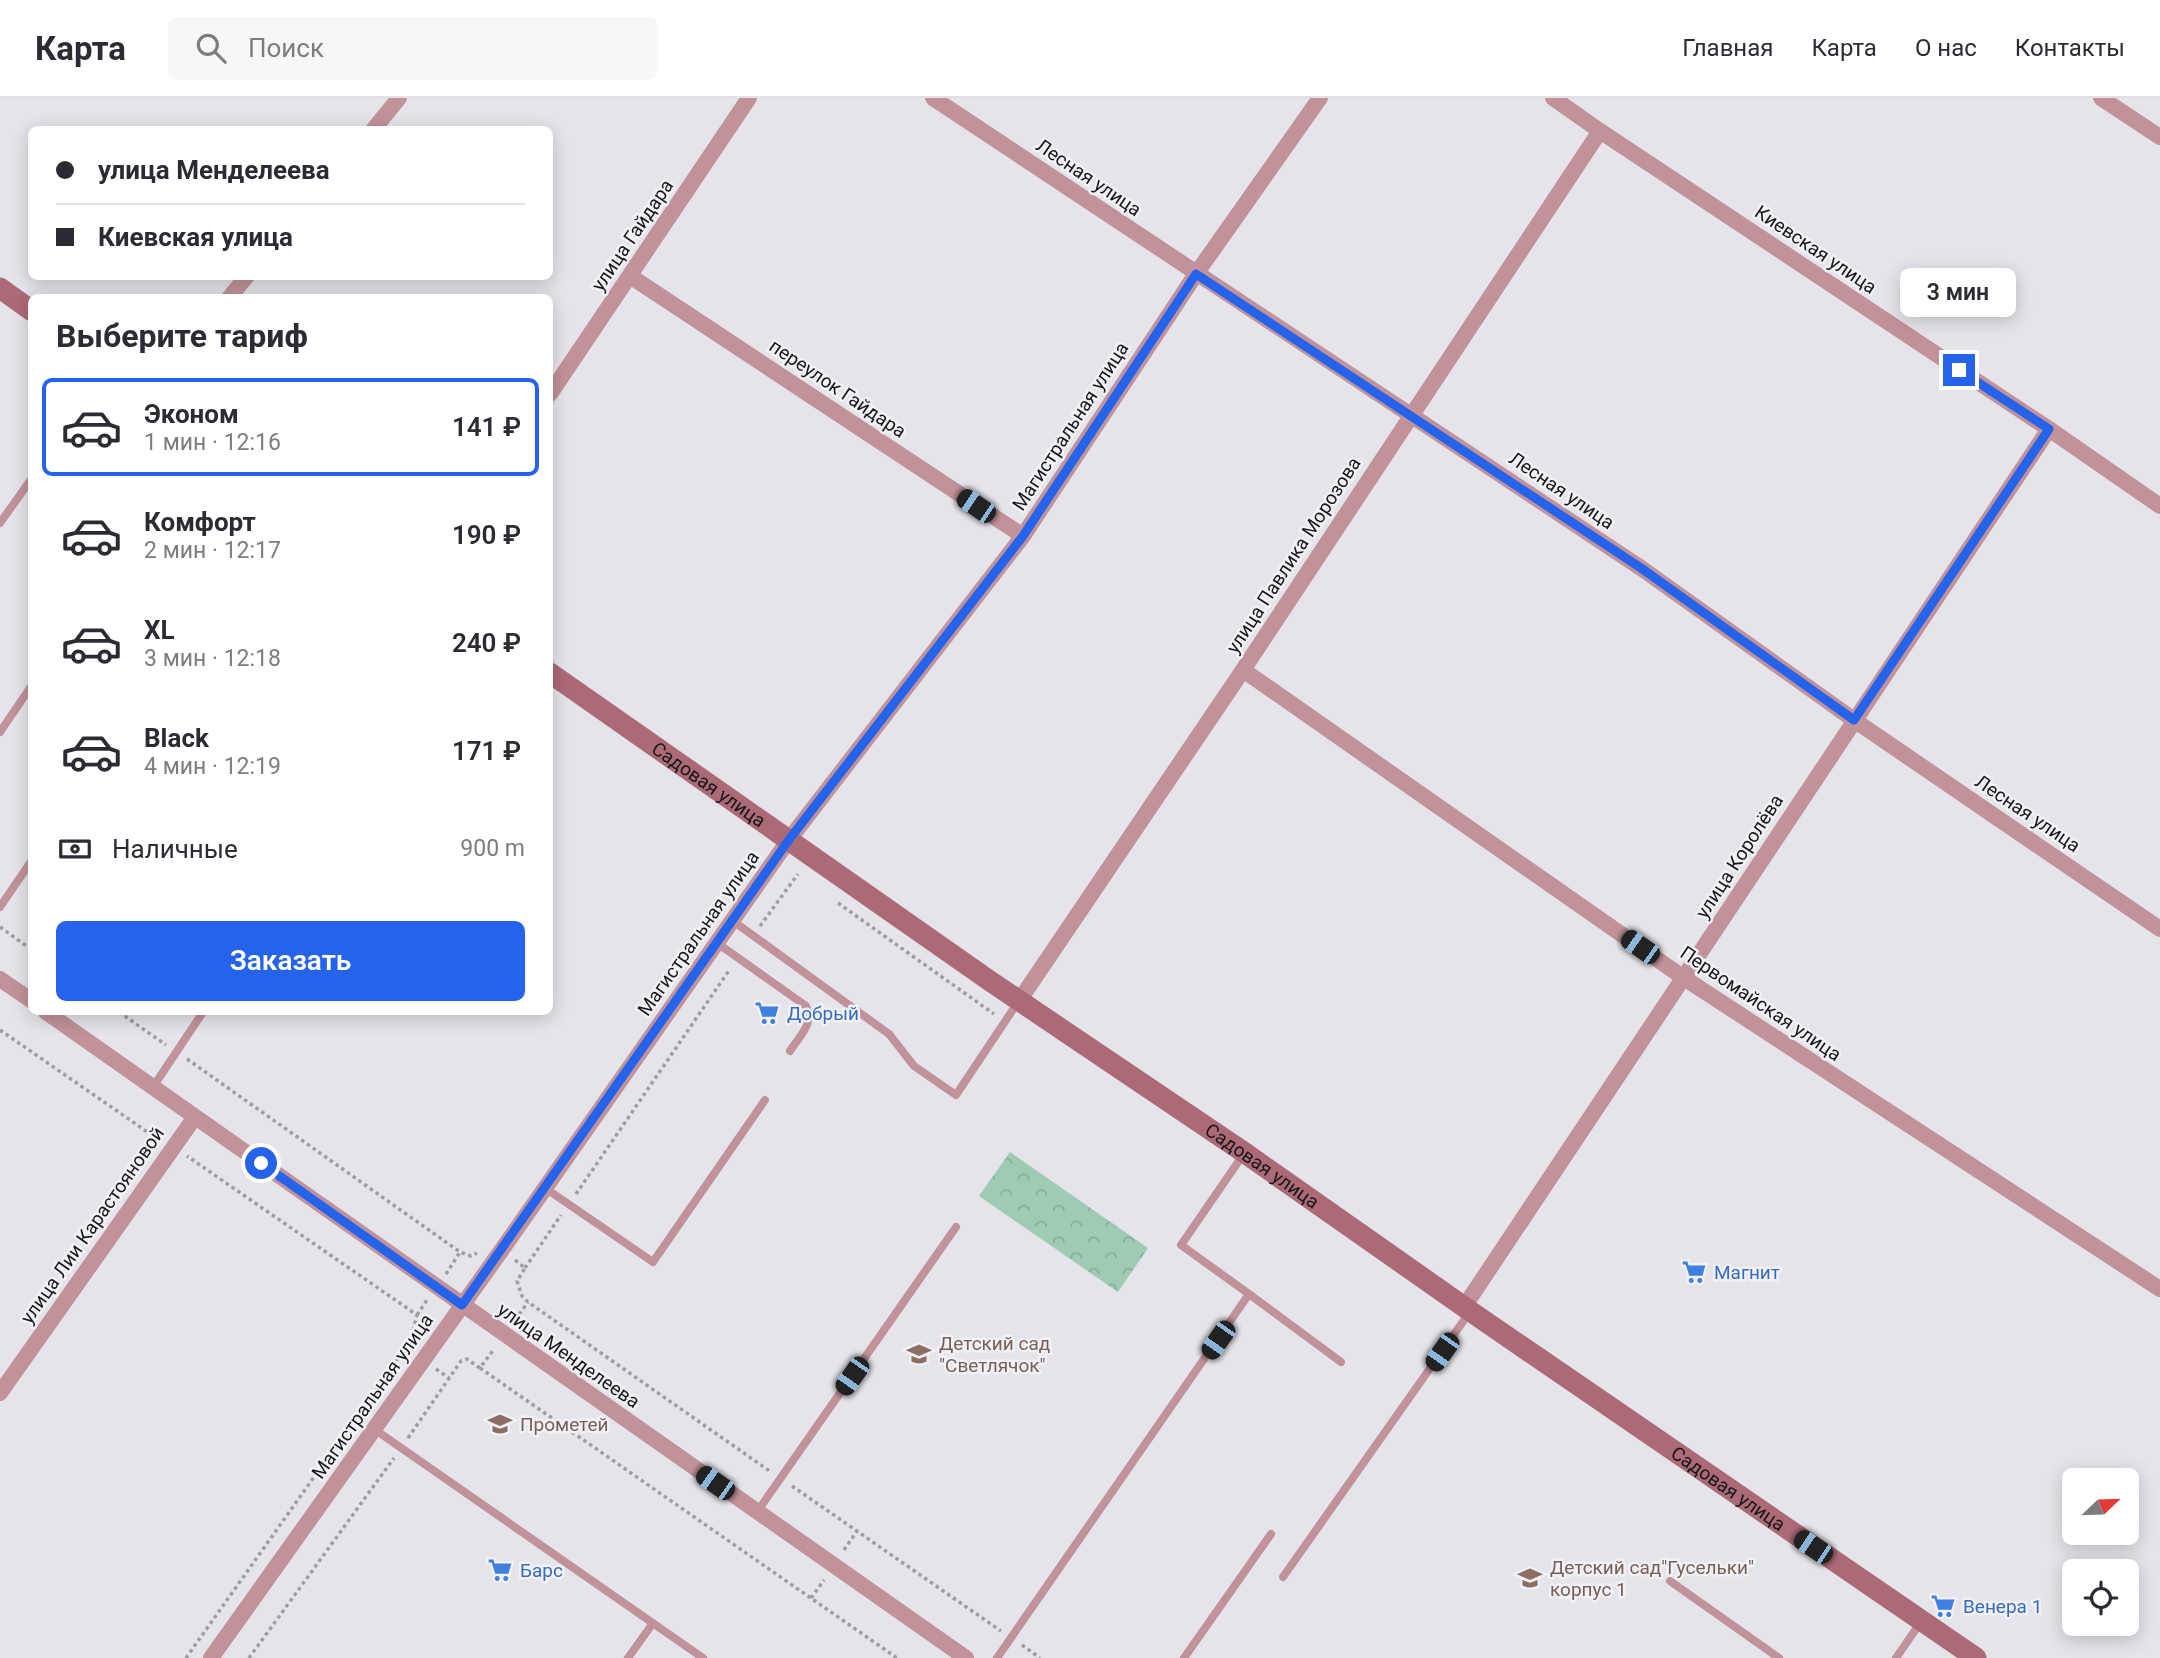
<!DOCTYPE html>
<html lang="ru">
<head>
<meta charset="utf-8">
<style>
  :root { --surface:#fff; --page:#f7f7f7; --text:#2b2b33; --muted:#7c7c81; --line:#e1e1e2; --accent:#2563eb }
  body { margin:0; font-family:Roboto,sans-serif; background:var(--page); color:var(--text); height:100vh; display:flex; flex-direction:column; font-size:26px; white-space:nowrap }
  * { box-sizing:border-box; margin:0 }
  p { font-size:23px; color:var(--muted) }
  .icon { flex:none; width:38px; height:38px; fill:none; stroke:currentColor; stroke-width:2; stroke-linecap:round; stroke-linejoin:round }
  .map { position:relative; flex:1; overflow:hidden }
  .sheet { position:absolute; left:28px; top:196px; width:525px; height:721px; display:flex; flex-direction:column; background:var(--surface); border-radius:10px; box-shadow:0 4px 18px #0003 }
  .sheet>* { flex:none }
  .guide { position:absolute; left:28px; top:28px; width:525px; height:154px; border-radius:10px; box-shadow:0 4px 18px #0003; display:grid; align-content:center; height:154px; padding:0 28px; background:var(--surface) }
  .needle { width:46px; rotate:67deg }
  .fabs { position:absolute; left:2062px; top:1370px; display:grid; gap:14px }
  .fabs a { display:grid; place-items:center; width:77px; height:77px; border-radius:10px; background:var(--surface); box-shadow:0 4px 18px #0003; font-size:35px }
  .end { position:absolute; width:32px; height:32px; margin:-16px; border:9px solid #2563eb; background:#fff; box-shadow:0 0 0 4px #fff }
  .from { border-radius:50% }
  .bubble { position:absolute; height:49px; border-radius:10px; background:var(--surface); box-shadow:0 4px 18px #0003; font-size:23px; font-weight:600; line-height:49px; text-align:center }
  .car { position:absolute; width:21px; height:42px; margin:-21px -10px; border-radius:9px; box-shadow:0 0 5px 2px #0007; background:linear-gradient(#222 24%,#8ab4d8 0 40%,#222 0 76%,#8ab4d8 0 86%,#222 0) }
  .guide b { display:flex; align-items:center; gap:24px; height:66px; font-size:26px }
  .guide b+b { border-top:2px solid var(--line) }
  .guide i { width:18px; height:18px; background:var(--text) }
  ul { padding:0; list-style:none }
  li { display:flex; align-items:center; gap:21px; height:98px; margin:0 14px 10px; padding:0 14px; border:4px solid transparent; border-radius:10px }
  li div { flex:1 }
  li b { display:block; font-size:26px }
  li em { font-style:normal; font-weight:600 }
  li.on { border-color:var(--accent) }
  li>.icon { width:63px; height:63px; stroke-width:1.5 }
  h2 { padding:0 28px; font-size:32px; line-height:84px }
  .pay { display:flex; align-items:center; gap:18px; height:77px; padding:0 28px; font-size:26px }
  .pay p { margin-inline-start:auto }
  .primary-button { display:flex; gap:14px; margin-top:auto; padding:14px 28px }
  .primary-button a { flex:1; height:80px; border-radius:10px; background:var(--accent); color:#fff; font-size:28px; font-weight:600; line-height:80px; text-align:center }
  header { display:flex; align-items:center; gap:42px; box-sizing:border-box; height:98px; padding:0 35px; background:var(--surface); border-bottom:2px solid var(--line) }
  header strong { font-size:33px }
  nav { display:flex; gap:38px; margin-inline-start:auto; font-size:24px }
  .search { width:490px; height:63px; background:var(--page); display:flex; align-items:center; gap:18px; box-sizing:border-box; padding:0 24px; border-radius:10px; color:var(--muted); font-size:26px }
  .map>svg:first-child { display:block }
  .park { fill:url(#park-crowns) }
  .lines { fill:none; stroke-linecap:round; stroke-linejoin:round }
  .path { stroke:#9e9ea2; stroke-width:3.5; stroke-dasharray:3.5 3.5; stroke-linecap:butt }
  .lane { stroke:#c1929a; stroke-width:8 }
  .street { stroke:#c1929a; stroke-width:16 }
  .secondary { stroke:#ac6a77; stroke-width:21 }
  .route { stroke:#2563eb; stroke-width:9 }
  .labels { text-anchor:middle; stroke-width:5; stroke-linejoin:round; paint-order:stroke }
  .street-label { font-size:19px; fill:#171719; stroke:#f1f1f7 }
  .shop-label { font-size:19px; fill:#366cbe; stroke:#f1f1f7; text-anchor:start }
  .education-label { font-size:19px; fill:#785e54; stroke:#f1f1f7; text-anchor:start }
</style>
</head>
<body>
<header>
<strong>Карта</strong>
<div class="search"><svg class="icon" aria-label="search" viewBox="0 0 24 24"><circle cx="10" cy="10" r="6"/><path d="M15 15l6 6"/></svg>Поиск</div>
<nav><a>Главная</a><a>Карта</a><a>О нас</a><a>Контакты</a></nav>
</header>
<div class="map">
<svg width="2160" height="1560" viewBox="0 0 2160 1560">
  <defs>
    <pattern id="park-crowns" width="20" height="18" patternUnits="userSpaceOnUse" patternTransform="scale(1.75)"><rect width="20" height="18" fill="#9fcab3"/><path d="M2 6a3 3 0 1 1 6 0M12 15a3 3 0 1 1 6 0" fill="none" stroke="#88ad99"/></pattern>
  </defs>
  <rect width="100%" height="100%" fill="#e4e4ea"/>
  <!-- park -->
  <path class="park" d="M1010,1054L1148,1150L1118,1194L979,1098Z"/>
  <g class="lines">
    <!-- path -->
    <path class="path" d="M838,805L994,916
      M760,828L798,776
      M0,829L32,852
      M119,914L166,947
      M0,932L159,1042
      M187,961L460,1154L471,1158L477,1155
      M576,1096L730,871
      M515,1162L525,1170L517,1183L522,1198L528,1204L771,1374
      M525,1170L561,1117
      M446,1176L460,1154
      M417,1217L427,1202
      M515,1222L528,1204
      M480,1270L897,1560
      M436,1271L449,1280
      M408,1340L461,1263L467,1261L480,1270L494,1251
      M792,1388L1001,1533
      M844,1452L857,1433
      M811,1500L824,1482
      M1022,1547L1040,1560
      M186,1560L406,1249L411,1241L417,1217L187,1058
      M249,1560L394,1360"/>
    <!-- lane -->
    <path class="lane" d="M0,425L32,380
      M0,634L32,587
      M0,809L32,762
      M733,823L889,936L914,968L956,997L1018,904
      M717,845L806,908C815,925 799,939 790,953
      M153,989L203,914
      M545,1090L653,1164L765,1002
      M1249,1196L1341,1264
      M374,1331L703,1560
      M757,1414L956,1129
      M1283,1479L1469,1215
      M1670,1483L1779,1560
      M628,1560L653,1525
      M997,1560L1249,1196L1181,1147L1243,1057
      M1184,1560L1271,1436
      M1896,1560L1920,1525"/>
    <!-- street -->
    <path class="street" d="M933,0L1641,470L1854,622L2160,831
      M1553,0L1600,33L2049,331L2160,408
      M2101,0L2160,39
      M373,32L399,0
      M630,178L1023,438
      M229,200L247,178
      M550,296L749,0
      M1243,572L1684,880L2160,1191
      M0,881L32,903
      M1019,903L1243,572L1600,33
      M46,914L966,1560
      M1464,1209L2049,331
      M0,1295L195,1019
      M211,1560L501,1153L788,743L1023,438L1196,176L1320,0"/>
    <!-- secondary -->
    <g class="secondary">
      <path d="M0,190L32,213"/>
      <path id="s1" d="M550,575L990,883L1245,1055L1470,1213L1976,1560"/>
    </g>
  </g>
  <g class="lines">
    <!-- route -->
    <path class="route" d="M261,1065L462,1207L788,743L1023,438L1196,176L1641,470L1854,622L2049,331L1959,272"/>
  </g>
  <!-- icons -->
  <defs>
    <g id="supermarket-bare" transform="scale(1.89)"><path d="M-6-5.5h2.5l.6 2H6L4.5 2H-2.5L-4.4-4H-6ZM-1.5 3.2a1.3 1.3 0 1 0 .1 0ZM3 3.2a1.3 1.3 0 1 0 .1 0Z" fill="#3f7fe0" stroke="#f1f1f7" stroke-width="2.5" paint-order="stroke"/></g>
    <g id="school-bare" transform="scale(1.89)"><path d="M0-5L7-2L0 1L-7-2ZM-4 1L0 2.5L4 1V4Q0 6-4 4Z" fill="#8d6e63" stroke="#f1f1f7" stroke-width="2.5" paint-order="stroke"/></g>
  </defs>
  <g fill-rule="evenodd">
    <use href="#supermarket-bare" x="767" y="915"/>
    <use href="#supermarket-bare" x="1694" y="1174"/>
    <use href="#school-bare" x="919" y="1256"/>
    <use href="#school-bare" x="500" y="1326"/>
    <use href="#supermarket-bare" x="500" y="1472"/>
    <use href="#school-bare" x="1530" y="1480"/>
    <use href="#supermarket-bare" x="1943" y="1508"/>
  </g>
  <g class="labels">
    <!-- street labels -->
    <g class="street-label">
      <text transform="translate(1089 79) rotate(34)" y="7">Лесная улица</text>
      <text transform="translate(632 137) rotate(-56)" y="7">улица Гайдара</text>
      <text transform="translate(1816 151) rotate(34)" y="7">Киевская улица</text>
      <text transform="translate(838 290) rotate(34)" y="7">переулок Гайдара</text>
      <text transform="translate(1070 328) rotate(-57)" y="7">Магистральная улица</text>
      <text transform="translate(1562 392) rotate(34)" y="7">Лесная улица</text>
      <text transform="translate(1293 457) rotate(-57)" y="7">улица Павлика Морозова</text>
      <text dy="7" stroke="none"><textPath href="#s1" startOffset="194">Садовая улица</textPath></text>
      <text transform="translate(2028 715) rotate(34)" y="7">Лесная улица</text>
      <text transform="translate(1739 758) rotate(-57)" y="7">улица Королёва</text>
      <text transform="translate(698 835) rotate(-55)" y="7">Магистральная улица</text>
      <text transform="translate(1761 905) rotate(34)" y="7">Первомайская улица</text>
      <text dy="7" stroke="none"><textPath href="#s1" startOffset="866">Садовая улица</textPath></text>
      <text transform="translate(92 1127) rotate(-55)" y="7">улица Лии Карастояновой</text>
      <text transform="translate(569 1257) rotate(35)" y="7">улица Менделеева</text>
      <text transform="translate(372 1298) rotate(-55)" y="7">Магистральная улица</text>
      <text dy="7" stroke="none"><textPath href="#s1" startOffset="1433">Садовая улица</textPath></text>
    </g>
    <!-- shop labels -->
    <g class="shop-label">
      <text x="787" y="922">Добрый</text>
      <text x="1714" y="1181">Магнит</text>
      <text x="520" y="1479">Барс</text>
      <text x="1963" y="1515">Венера 1</text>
    </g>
    <!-- education labels -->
    <g class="education-label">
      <text x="939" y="1252">Детский сад<tspan x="939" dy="22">"Светлячок"</tspan></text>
      <text x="520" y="1333">Прометей</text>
      <text x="1550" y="1476">Детский сад"Гусельки"<tspan x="1550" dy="22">корпус 1</tspan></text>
    </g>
  </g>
</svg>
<div class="fabs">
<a><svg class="needle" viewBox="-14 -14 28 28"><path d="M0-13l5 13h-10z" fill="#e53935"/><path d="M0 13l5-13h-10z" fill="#7c7c81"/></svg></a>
<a><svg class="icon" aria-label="locate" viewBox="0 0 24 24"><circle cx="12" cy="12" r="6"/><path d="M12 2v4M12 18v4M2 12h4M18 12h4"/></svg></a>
</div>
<i class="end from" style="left:261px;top:1065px"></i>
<i class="end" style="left:1959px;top:272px"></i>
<div class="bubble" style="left:1900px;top:170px;width:116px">3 мин</div>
<i class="car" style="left:976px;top:408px;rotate:304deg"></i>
<i class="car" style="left:1640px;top:849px;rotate:305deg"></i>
<i class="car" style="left:1218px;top:1242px;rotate:215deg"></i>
<i class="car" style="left:1442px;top:1254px;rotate:215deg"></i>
<i class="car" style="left:852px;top:1278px;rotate:215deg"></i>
<i class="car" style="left:715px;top:1385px;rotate:305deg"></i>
<i class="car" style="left:1813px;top:1449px;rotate:304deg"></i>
<div class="guide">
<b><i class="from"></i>улица Менделеева</b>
<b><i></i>Киевская улица</b>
</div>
<section class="sheet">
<h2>Выберите тариф</h2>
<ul>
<li class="on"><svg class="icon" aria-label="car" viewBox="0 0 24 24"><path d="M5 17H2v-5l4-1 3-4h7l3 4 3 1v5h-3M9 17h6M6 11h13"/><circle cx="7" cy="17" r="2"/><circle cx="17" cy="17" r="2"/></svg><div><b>Эконом</b><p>1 мин · 12:16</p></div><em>141 ₽</em></li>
<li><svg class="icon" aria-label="car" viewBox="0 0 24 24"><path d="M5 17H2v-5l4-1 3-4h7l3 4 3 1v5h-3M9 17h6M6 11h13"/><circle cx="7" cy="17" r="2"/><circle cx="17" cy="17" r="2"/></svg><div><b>Комфорт</b><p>2 мин · 12:17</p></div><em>190 ₽</em></li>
<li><svg class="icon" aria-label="car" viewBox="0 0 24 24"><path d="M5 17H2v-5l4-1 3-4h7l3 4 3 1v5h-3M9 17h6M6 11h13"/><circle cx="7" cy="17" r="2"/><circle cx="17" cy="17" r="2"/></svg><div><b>XL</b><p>3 мин · 12:18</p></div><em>240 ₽</em></li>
<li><svg class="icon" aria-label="car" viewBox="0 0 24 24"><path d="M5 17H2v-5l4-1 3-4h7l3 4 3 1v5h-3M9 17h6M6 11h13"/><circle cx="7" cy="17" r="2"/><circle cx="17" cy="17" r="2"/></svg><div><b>Black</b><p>4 мин · 12:19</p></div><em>171 ₽</em></li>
</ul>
<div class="pay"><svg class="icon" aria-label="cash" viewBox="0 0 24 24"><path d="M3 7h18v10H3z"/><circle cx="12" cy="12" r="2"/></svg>Наличные<p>900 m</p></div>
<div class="primary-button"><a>Заказать</a></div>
</section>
</div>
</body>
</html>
